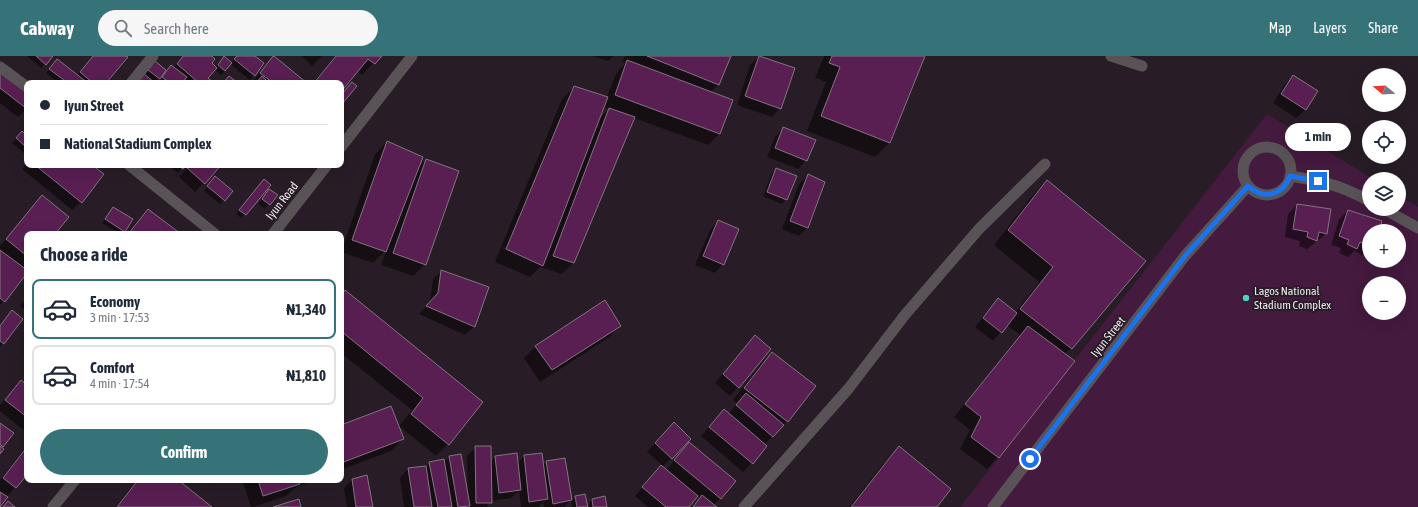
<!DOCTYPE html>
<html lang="en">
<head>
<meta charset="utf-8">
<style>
  :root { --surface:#fff; --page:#f6f6f7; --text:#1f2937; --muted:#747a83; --line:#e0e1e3; --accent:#367379 }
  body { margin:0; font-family:"Asap Condensed",sans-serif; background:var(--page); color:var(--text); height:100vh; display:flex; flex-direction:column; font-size:15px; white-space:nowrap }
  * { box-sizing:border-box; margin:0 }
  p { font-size:13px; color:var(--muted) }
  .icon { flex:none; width:22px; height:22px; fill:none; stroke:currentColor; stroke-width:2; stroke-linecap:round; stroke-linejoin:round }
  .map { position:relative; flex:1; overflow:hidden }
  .panel { position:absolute; left:24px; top:175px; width:320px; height:252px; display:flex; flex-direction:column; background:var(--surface); border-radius:8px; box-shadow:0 4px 16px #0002 }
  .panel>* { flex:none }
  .top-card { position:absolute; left:24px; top:24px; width:320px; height:88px; border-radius:8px; box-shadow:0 4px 16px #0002; display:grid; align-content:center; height:88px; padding:0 16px; background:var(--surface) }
  .needle { width:26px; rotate:288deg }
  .fabs { position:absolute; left:1362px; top:12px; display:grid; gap:8px }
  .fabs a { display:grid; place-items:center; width:44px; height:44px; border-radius:50%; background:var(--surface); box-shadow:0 4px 16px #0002; font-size:20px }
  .end { position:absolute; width:18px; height:18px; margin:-9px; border:5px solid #1a73e8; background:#fff; box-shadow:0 0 0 2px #fff }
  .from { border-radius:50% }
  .bubble { position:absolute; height:28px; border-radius:14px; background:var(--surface); box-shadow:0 4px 16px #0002; font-size:13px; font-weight:700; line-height:28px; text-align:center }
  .top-card b { display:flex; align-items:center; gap:14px; height:38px; font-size:15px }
  .top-card b+b { border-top:1px solid var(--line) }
  .top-card i { width:10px; height:10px; background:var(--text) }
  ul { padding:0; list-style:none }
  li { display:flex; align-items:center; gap:12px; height:60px; margin:0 8px 6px; padding:0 8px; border:2px solid var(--line); border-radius:8px }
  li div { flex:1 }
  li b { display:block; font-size:15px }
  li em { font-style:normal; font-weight:700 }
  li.selected { border-color:var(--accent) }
  li>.icon { width:36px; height:36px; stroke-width:1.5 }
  h2 { padding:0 16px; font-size:18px; line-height:48px }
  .cta { display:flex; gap:8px; margin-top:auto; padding:8px 16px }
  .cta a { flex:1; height:46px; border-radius:24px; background:var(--accent); color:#fff; font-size:16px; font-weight:700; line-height:46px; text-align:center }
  header { display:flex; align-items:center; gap:24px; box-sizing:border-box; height:56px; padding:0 20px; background:var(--accent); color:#fff }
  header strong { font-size:19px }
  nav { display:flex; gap:22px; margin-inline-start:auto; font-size:14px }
  .search { width:280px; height:36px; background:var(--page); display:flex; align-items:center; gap:10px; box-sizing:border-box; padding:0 14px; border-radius:22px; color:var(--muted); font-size:15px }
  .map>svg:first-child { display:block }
  .green { fill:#441a3f; fill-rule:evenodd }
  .shadow { fill:#0007; fill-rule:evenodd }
  .building { fill:#591f52; stroke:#82747f }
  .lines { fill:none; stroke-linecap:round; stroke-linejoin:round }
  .service { stroke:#595358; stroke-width:11 }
  .minor { stroke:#595358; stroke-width:11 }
  .route { stroke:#1a73e8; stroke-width:5 }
  .poi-dot { fill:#53cdc9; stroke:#281d26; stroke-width:1.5 }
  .labels { text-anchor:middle; stroke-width:4; stroke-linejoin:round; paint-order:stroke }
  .street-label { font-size:12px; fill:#ebe4ea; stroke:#281d26 }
  .poi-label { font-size:12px; fill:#ebe4ea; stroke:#281d26; text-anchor:start }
</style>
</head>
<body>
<header>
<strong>Cabway</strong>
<div class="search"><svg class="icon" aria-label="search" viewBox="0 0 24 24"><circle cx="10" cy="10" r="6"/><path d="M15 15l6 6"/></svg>Search here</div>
<nav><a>Map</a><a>Layers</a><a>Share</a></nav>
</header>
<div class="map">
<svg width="1418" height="451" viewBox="0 0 1418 451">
  <rect width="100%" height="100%" fill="#281d26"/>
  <!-- green -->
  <path class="green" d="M1267,58L1373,123H1369V153H1399V139L1418,151V451H960ZM1369,175H1399V205H1369ZM1369,227H1399V257H1369Z"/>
  <!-- shadow -->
  <path class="shadow" d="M27,0H52L41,12Z
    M93,0H125L105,27H58L46,17L57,4L77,19Z
    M183,0H214L210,7L215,12L220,6L231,8L237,0H253L263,8L250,24L230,8L221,19L214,13L207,22L212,27H158L167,15L173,12Z
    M302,0H322L312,10Z
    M335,0H380L362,19L357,15L341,34V27H313Z
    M593,0H614L608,5Z
    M625,0H730L718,29L711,36L720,77L708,89L634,62L574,206L562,218L540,211L530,221L495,206L562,43L574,31L607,41L616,18L625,8L622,6ZM603,51L609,53L598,64ZM502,191L538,206V208L502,192Z
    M824,0H924L890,86L875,101L807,75L826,26L815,22Z
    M273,1L306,27L252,26Z
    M759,1L780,52L772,61L737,49L750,9Z
    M151,10L165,14L154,27H135Z
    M0,15L27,53L18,61L0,47Z
    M1293,20L1317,35L1305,54L1296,62L1273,47L1285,28Z
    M783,72L806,104L798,113L767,101L775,81Z
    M22,77L27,81L26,99L12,87Z
    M387,86L417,113L426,104L425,208L413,220L381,209L387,193L373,207L341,196L375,98Z
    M27,107V109H91L81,146L72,154L22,113Z
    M168,109H185L178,117Z
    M190,109H220L195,136L179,121Z
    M777,113L786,143L782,148L763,140L772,117Z
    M808,119L807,172L799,180L782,173L799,128Z
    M1047,125L1071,292L1065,298L998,401L987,413L960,393L970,374L954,361L1020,279L1007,269L993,285L975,271L998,243L1015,257L1039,226L994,189L1032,140Z
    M211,126L225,144L220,148L204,135Z
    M260,128L245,158L241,162L236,158Z
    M269,134L276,139L265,153L258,148Z
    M42,140L54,178H27V209L23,213L27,215L0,249V190Z
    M1297,149L1326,178L1307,193L1299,190L1300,185L1285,181L1288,158Z
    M114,152L124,175L121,178L102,167Z
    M148,154L180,178H127Z
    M1348,155L1378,175H1369V195L1364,200L1354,195L1348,201L1339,197L1341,192L1331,189L1339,163Z
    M718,165L723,208L715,217L695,209L710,174Z
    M442,215L487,232L474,271L465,279L419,258L430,246L433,223Z
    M341,240L482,346L448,388L436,400L399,370L412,354L341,297Z
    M27,242V256L20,250Z
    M8,260L3,287L0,291V270Z
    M27,265V273L23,270Z
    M620,270L608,282L540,326L524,302L536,290Z
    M755,280L738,331L730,340L715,327Z
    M27,291V300L23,297Z
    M772,297L814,330L787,365L764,389L766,391L743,416L701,380L716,363L728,358L737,348L733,344L760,309Z
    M21,325L27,330V377L0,355V349Z
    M341,370L403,383L391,395L341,414Z
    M665,376L671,402L662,411L666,414L681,396L734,425L713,450L715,451H692L701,442L698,439L688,451H648L635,440L662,409L647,396Z
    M27,390V417L0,449V424Z
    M476,391L491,405L495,401L517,407L524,400L542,410L547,406L565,403L571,445L575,441L587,450L592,444L605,441L606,451H572L571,444L564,451H544L543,446L538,451H521L519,435L511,442L491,445L487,451H404L400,422L408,413L426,411L430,407H443L450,401L468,434L467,400Z
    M899,392L935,451H849L885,406Z
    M137,424H176L211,451H116Z
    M211,424H220L216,428Z
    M242,424H314L295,432L286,440L253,451H251Z
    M352,424L372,451H347L344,432Z"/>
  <!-- building -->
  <path class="building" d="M36,0H53L46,9Z
    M93,0H126L128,1L106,27H93L80,16Z
    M183,0H212L215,3L212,7L217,12L208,22L214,27H199L177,8Z
    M224,0L232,7L225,15L218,9Z
    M237,0H255L264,7L255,20L234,3Z
    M273,0H274L307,27H273L260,17Z
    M336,0H382L375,8L368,3L341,36V27H314Z
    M647,0H731L719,29Z
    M759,0L795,12L781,53L745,40Z
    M832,0H925L890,87L821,60L840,11L829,7Z
    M57,3L88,27H68L49,13Z
    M627,4L733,44L720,78L615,39Z
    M155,5L166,14L160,23L148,14Z
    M171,9L187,21L182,27H170L162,21Z
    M0,14L27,35V53L0,32Z
    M143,17L155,27H135Z
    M1293,19L1318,35L1306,54L1281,38Z
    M229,20L238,27H223Z
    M262,20L269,27H256Z
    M352,26L357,30L342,48L341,39Z
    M574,30L608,41L543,210L506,193Z
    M609,52L635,61L574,207L553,200Z
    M783,71L816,84L807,105L775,92Z
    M22,75L27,80V92L16,82Z
    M387,85L423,101L386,196L352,184Z
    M426,103L459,115L426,209L393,197Z
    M35,109H92L104,118L82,147Z
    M177,109H186L183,113Z
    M190,109H221L205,128L187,112Z
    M776,112L797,120L787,144L767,136Z
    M808,118L825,126L808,172L790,165Z
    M215,120L233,135L225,145L207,130Z
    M264,123L271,129L246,159L239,154Z
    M1047,124L1146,205L1072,293L1020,253L1053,211L1008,174Z
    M269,133L278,139L270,149L262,143Z
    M42,139L69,161L55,178H27V200L6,183Z
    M1297,148L1331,153L1327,178L1319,176L1317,185L1307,181L1308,176L1293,173Z
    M113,151L133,163L125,176L105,163Z
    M148,153L181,178H131L129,177Z
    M1348,154L1382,165L1379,175H1369V190L1360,186L1357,193L1347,188L1349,184L1339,180Z
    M718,164L739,173L724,209L703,200Z
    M0,194L27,214V217L5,246L0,242Z
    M441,214L489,231L475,271L426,250L438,237Z
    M345,234L483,346L449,389L411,358L423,342L341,275V239Z
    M998,242L1017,257L1002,277L983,262Z
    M605,244L621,270L552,314L535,290Z
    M12,254L23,263L4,288L0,285V270Z
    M1028,270L1075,305L999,402L971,381L981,361L965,348Z
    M755,279L771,293L739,332L723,318Z
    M772,296L816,330L788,366L744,332Z
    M21,324L27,329V361L5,344Z
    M746,337L784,369L773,381L736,349Z
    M391,350L404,383L341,407V369Z
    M724,353L767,390L753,408L709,371Z
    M674,366L691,383L672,403L655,387Z
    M0,367L14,377L3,391L0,388Z
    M689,386L736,425L721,443L674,404Z
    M0,390L4,393L0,398Z
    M475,390H491L492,447H476Z
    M899,390L951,433L937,451H851Z
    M27,391V419L16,432L3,422Z
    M517,397L521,434L499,437L495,400Z
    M542,397L548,443L529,446L524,399Z
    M461,398L470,450L458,451L449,400Z
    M565,402L572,444L553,448L546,405Z
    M444,403L452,451H438L429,406Z
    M661,409L698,440L689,451H666L642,431Z
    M426,410L432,451H414L408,412Z
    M367,419L373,451H356L352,423Z
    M138,424H178L212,451H117Z
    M258,424H298L300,428L263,440Z
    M0,436L8,441L0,451Z
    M585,438L588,451H577L575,440Z
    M702,439L717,451H693Z
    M605,440L607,451H593L592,443Z
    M299,443L301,451H273Z
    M8,445L15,451H3Z"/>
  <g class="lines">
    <!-- service -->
    <path class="service" d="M1243 115a24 24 0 1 1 48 0a24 24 0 1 1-48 0Z
      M1290,120C1321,125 1341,129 1369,145
      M1384,153L1418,172
      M993,451L1185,200L1248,130"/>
    <!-- minor -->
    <path class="minor" d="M1111,0L1142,10
      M0,11L27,31
      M131,27L153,0
      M341,91L412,0
      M129,109L215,178
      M273,178L327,109
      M53,451L75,424
      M744,451L849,332L904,260L979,173L1045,108"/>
  </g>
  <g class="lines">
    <!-- route -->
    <path class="route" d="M1030,403L1185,200L1248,130C1264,144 1282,140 1290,120L1318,125"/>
  </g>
  <!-- markers -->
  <circle class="poi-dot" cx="1246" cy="242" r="4"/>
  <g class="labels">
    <!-- street labels -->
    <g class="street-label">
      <text transform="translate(282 145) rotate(-52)" y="4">Iyun Road</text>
      <text transform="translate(1108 281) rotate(-52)" y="4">Iyun Street</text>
    </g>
    <!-- poi labels -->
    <g class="poi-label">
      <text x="1254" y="239">Lagos National<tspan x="1254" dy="14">Stadium Complex</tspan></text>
    </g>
  </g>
</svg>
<div class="fabs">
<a><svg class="needle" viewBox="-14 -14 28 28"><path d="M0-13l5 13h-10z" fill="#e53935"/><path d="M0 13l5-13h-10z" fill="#747a83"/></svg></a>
<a><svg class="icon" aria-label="locate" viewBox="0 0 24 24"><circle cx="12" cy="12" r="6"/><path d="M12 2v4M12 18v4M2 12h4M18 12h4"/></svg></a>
<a><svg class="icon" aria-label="layers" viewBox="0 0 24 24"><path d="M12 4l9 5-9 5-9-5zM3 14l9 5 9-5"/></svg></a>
<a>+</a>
<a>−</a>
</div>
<i class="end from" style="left:1030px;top:403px"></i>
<i class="end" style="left:1318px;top:125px"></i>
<div class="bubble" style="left:1285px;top:67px;width:66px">1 min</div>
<div class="top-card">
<b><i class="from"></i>Iyun Street</b>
<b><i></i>National Stadium Complex</b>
</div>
<section class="panel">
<h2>Choose a ride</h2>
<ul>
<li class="selected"><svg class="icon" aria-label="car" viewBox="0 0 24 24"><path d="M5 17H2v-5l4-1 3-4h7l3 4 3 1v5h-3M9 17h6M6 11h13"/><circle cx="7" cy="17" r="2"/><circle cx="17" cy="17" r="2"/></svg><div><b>Economy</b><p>3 min · 17:53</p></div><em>₦1,340</em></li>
<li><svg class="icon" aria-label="car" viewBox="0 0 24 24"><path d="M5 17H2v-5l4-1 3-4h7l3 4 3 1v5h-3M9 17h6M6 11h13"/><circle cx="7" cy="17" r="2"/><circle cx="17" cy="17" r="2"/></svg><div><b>Comfort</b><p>4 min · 17:54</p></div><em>₦1,810</em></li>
</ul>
<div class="cta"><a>Confirm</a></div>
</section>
</div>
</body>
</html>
